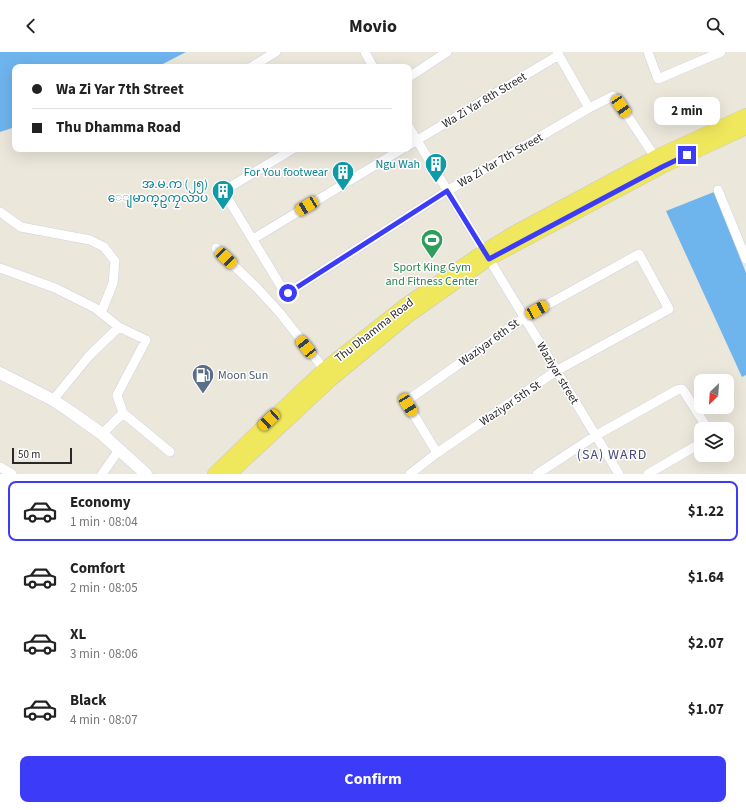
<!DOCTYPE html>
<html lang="en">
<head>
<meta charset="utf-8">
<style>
  :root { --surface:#fff; --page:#f2f2f2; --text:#222; --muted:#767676; --line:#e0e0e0; --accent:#3c3cf8 }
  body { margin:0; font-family:"Source Sans 3","Noto Sans Myanmar",sans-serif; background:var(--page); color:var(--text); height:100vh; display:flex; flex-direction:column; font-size:15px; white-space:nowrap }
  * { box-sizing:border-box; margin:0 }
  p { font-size:13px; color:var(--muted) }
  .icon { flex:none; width:22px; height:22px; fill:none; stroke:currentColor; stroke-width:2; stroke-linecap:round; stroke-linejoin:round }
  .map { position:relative; height:422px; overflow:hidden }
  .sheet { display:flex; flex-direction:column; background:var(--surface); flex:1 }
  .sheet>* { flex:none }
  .hud { position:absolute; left:12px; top:12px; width:400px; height:88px; border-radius:8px; box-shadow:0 4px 16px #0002; display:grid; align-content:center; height:88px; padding:0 20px; background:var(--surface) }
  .needle { width:26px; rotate:205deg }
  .buttons { position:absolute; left:694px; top:322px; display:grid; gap:8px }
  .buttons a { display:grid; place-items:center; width:40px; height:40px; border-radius:8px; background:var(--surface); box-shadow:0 4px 16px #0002; font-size:20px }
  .scale { position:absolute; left:12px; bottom:10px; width:60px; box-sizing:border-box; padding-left:4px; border:2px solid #292929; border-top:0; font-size:11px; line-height:14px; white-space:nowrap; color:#292929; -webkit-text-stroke:3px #fff; paint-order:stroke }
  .end { position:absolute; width:18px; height:18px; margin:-9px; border:5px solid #3c3cf8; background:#fff; box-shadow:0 0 0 2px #fff }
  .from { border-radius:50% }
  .bubble { position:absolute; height:28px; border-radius:8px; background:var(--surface); box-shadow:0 4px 16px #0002; font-size:13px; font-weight:700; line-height:28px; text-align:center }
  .car { position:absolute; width:12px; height:24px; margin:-12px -6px; border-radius:5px; box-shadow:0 0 3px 1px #0007; background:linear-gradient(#f5c518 24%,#345 0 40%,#f5c518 0 76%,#345 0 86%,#f5c518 0) }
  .hud b { display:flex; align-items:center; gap:14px; height:38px; font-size:15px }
  .hud b+b { border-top:1px solid var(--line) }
  .hud i { width:10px; height:10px; background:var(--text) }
  ul { padding:7px 0 0; list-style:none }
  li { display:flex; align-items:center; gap:12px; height:60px; margin:0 8px 6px; padding:0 12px; border:2px solid transparent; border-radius:8px }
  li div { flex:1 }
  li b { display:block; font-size:15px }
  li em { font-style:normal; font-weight:700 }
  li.on { border-color:var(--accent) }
  li>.icon { width:36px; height:36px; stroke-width:1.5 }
  .action { display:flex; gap:8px; margin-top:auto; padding:8px 20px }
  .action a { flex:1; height:46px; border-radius:8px; background:var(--accent); color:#fff; font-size:16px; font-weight:700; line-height:46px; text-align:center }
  header { display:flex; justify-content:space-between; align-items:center; height:52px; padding:0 20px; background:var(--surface); font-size:18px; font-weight:700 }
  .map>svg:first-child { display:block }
  .water { fill:#6eb4ed }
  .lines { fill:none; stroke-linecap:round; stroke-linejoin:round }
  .street-casing { stroke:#d0d0e2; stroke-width:10 }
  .secondary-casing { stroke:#d0d0e2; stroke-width:13 }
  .primary-casing { stroke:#c7c7c7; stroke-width:14 }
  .street { stroke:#fff; stroke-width:9 }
  .secondary { stroke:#fff; stroke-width:12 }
  .primary { stroke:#efe85d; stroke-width:13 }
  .route { stroke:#3c3cf8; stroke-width:5 }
  .labels { text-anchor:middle; stroke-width:3; stroke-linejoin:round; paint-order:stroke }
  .street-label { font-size:12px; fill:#292929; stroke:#fff }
  .culture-label { font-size:12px; fill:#0d838f; stroke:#fff; text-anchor:end }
  .leisure-label { font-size:12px; fill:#27864d; stroke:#fff }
  .service-label { font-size:12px; fill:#4e5e75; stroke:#fff; text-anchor:start }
  .quarter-label { font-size:14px; letter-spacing:1px; fill:#4a4a79; stroke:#fff }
</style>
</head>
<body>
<header><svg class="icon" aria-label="back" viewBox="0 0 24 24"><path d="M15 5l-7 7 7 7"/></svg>Movio<svg class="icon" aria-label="search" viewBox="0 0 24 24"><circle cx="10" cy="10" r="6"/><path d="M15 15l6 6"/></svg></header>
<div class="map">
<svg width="746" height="422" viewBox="0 0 746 422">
  <rect width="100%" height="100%" fill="#ebe7db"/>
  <!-- water -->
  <path class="water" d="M0,0H186L157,15H15V75L0,80Z
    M714,140L746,221V323L742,325L666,159Z"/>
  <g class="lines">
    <!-- street casing -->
    <g class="street-casing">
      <path id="street" d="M365,0L373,15
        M557,0L589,56
        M648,0L658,27L721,0
        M251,15L276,0
        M409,25L447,0
        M409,75L484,199
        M409,93L559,3
        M293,97L225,138V142L285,241H288L447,139L589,56L613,44L621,54L655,105
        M718,138L746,207
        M0,160L21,175L90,188L104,195L115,209L113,231L101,261
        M253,187L402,97
        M216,196L258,237L280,261L324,317
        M489,207L619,422
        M0,216L55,236L95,256L119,275L146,288L117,343L123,361L170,400
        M53,348L89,304L119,275
        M102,382L123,361
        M0,415L12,422
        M102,422L119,398
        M410,422L437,401L556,319L669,257L639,202L525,265L408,348V353L437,401
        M537,422L595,384L677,338L682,337L685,341L708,377
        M648,422L701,391"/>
    </g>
    <!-- secondary casing -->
    <g class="secondary-casing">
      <path id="secondary" d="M0,321L53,348L71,360L102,382L146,422"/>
    </g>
    <!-- primary casing -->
    <g class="primary-casing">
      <path id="primary" d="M214,422L252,385L324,317L405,253L484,199L515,180L655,105L746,63
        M230,422L332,327L407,265L489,207L662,115L746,76"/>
    </g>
    <!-- street -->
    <use href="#street" class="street"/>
    <!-- secondary -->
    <use href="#secondary" class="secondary"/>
    <!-- primary -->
    <use href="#primary" class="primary"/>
  </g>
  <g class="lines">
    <!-- route -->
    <path class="route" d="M288,241L447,139L489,207L662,115L687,103"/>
  </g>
  <!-- icons -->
  <defs>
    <g id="building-pin" transform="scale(1.15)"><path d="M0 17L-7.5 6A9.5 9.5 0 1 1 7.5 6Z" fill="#0f9aa8" stroke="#fff"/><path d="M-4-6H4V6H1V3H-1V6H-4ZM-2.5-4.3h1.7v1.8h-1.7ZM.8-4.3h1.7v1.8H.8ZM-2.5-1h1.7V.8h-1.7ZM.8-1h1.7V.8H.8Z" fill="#fff"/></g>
    <g id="stadium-pin" transform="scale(1.15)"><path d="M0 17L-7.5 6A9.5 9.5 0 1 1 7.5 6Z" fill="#2e9e5b" stroke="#fff"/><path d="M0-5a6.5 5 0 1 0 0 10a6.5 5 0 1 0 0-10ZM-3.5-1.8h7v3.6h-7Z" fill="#fff"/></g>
    <g id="fuel-pin" transform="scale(1.15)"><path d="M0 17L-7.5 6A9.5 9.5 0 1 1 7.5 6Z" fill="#5c6f8a" stroke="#fff"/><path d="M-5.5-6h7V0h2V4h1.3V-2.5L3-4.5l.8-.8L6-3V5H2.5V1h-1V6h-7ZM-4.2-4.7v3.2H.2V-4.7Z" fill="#fff"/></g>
  </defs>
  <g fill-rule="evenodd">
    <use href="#building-pin" x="436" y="112"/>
    <use href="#building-pin" x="343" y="120"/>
    <use href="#building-pin" x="223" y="139"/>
    <use href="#stadium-pin" x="432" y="188"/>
    <use href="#fuel-pin" x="203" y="323"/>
  </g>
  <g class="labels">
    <!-- street labels -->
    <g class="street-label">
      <text transform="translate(484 48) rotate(-31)" y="4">Wa Zi Yar 8th Street</text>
      <text transform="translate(500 108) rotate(-30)" y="4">Wa Zi Yar 7th Street</text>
      <text transform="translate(374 278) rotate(-38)" y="4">Thu Dhamma Road</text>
      <text transform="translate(489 290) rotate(-36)" y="4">Waziyar 6th St</text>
      <text transform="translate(558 321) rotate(59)" y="4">Waziyar street</text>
      <text transform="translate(510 351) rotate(-34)" y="4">Waziyar 5th St</text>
    </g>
    <!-- culture labels -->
    <g class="culture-label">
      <text x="420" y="116">Ngu Wah</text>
      <text x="328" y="124">For You footwear</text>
      <text x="208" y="136">အ.မ.က (၂၅)<tspan x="208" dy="14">ေျမာက္ဥကၠလာပ</tspan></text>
    </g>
    <!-- leisure labels -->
    <g class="leisure-label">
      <text x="432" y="219">Sport King Gym<tspan x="432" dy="14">and Fitness Center</tspan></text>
    </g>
    <!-- service labels -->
    <g class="service-label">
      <text x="218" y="327">Moon Sun</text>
    </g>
    <!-- quarter labels -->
    <g class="quarter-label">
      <text x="612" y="407">(SA) WARD</text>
    </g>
  </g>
</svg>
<div class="buttons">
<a><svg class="needle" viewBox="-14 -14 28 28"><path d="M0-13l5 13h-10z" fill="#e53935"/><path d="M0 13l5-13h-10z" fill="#767676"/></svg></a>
<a><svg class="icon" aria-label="layers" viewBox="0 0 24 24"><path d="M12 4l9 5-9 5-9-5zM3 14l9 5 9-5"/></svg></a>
</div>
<div class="scale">50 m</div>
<i class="end from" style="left:288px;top:241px"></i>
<i class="end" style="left:687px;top:103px"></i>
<div class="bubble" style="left:654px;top:45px;width:66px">2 min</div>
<i class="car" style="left:621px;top:54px;rotate:146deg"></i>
<i class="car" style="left:307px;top:154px;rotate:239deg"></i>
<i class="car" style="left:226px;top:206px;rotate:134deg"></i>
<i class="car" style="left:537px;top:258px;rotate:61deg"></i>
<i class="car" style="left:306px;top:295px;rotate:322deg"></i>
<i class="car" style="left:408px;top:353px;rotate:149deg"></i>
<i class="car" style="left:269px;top:368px;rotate:227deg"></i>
<div class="hud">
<b><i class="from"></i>Wa Zi Yar 7th Street</b>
<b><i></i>Thu Dhamma Road</b>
</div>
</div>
<section class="sheet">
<ul>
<li class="on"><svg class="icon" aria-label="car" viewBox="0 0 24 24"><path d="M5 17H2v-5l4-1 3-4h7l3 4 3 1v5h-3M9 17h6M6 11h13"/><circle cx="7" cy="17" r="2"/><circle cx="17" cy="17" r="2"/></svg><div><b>Economy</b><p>1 min · 08:04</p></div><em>$1.22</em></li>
<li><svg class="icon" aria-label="car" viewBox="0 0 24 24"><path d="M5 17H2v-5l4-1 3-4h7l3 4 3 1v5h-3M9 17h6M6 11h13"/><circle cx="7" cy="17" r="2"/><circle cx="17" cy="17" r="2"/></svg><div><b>Comfort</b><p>2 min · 08:05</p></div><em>$1.64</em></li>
<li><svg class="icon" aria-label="car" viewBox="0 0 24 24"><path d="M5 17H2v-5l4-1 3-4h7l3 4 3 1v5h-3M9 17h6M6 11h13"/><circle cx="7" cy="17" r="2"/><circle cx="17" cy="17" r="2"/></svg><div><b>XL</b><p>3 min · 08:06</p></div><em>$2.07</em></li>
<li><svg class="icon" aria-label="car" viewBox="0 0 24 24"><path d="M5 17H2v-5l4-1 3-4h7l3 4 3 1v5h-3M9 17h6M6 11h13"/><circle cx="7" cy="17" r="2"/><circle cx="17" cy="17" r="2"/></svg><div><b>Black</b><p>4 min · 08:07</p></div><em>$1.07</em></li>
</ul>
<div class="action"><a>Confirm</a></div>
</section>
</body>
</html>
